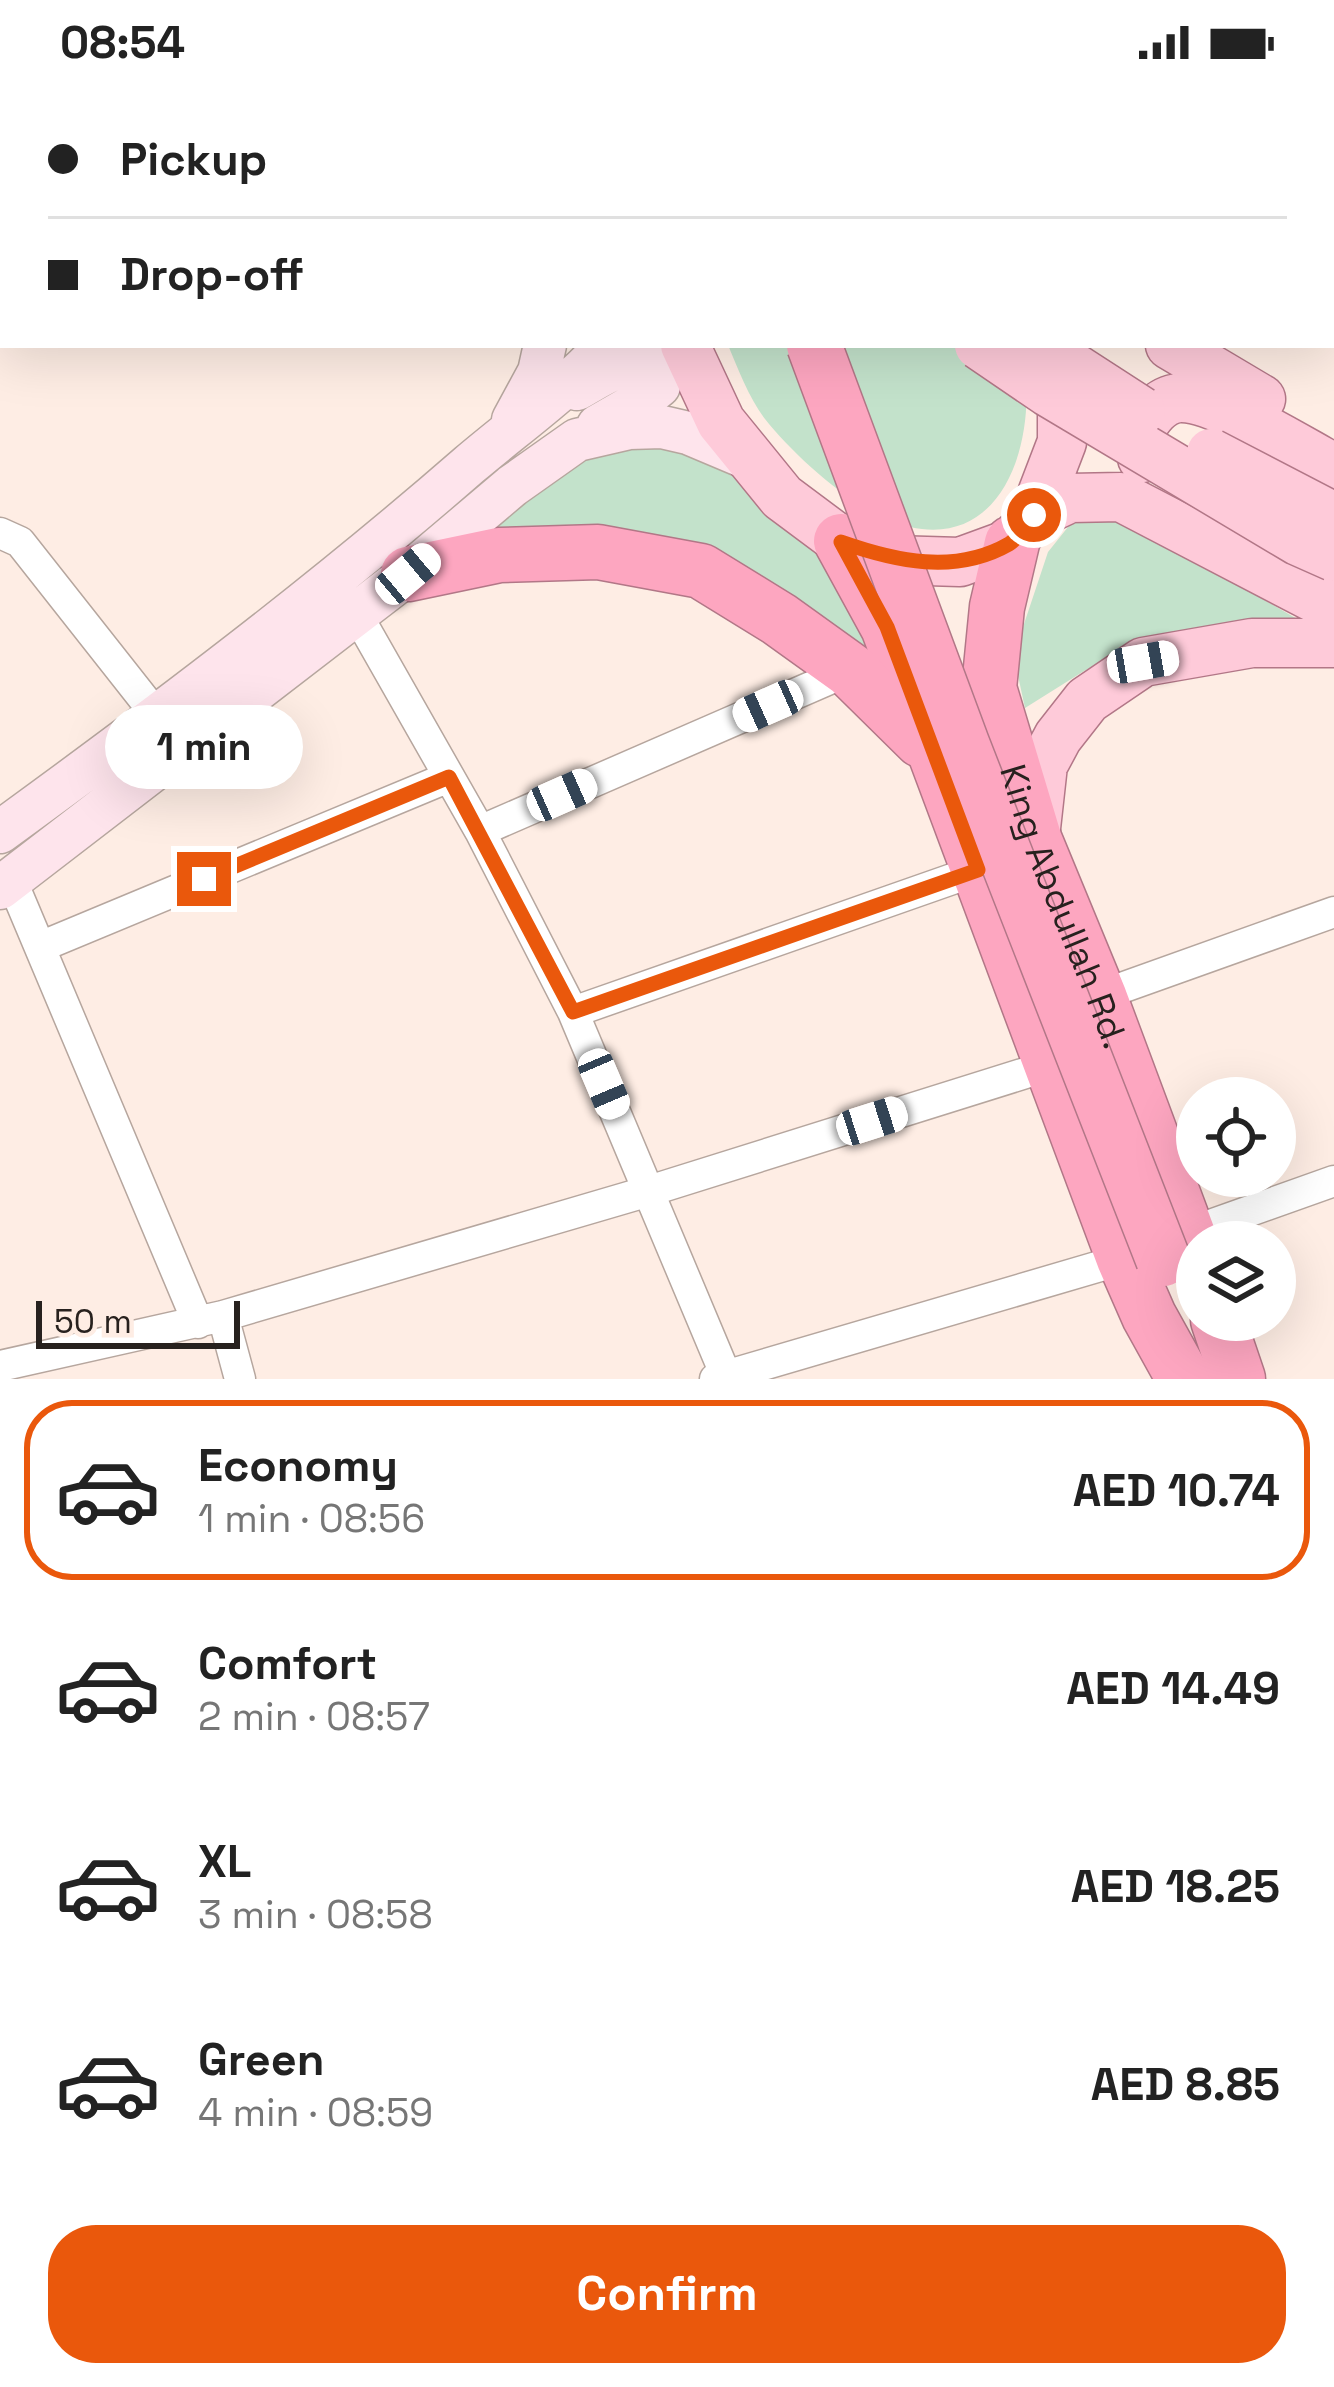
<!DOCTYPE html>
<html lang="en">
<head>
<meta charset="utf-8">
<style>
  :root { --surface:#fff; --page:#f2f2f2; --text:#222; --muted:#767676; --line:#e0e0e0; --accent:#ea580c }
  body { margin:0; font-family:"Space Grotesk",sans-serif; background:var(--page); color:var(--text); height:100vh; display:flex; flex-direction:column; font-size:45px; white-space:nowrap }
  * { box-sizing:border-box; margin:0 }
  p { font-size:39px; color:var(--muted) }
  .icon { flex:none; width:66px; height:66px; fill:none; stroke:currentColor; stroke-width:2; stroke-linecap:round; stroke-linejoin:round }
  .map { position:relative; height:1295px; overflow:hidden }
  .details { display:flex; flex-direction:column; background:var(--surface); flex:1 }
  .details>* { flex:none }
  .hud { position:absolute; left:0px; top:0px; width:1335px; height:264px; box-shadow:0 12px 48px #0002; display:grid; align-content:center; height:264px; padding:0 48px; background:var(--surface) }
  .fabs { position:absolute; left:1176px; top:993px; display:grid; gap:24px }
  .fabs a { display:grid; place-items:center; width:120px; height:120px; border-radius:50%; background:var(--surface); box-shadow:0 12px 48px #0002; font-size:60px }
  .scale { position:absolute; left:36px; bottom:30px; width:204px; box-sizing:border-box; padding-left:12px; border:6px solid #27211e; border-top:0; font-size:33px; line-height:42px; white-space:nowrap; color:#27211e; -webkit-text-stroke:9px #feede4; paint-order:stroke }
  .end { position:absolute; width:54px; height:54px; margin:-27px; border:15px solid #ea580c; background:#fff; box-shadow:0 0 0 6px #fff }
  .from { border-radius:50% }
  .bubble { position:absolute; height:84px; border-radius:42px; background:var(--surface); box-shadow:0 12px 48px #0002; font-size:39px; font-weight:800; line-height:84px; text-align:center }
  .car { position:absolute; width:36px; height:72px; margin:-36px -18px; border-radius:15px; box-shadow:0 0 9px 3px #0007; background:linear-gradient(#fff 24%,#345 0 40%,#fff 0 76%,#345 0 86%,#fff 0) }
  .hud b { display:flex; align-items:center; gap:42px; height:114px; font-size:45px }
  .hud b+b { border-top:3px solid var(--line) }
  .hud i { width:30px; height:30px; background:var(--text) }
  ul { padding:21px 0 0; list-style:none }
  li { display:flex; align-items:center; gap:36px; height:180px; margin:0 24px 18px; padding:0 24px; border:6px solid transparent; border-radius:48px }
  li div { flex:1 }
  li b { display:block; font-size:45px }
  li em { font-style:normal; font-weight:800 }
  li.on { border-color:var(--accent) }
  li>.icon { width:108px; height:108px; stroke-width:1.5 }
  .action { display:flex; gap:24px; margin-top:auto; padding:24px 48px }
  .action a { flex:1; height:138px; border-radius:48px; background:var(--accent); color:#fff; font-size:48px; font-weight:800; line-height:138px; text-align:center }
  .status { display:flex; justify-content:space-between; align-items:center; height:84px; padding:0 60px; background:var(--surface); direction:ltr }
  .status svg { height:33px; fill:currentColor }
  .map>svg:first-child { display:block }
  .green { fill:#c3e2cb }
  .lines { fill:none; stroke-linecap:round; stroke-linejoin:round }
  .street-casing { stroke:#b6a69e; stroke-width:33 }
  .secondary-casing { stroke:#b6a69e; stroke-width:45 }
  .primary-casing { stroke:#b27787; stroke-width:51 }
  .highway-casing { stroke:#b27787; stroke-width:57 }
  .street { stroke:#fff; stroke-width:30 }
  .secondary { stroke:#fee4ec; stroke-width:42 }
  .primary { stroke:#fecad9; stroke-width:48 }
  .highway { stroke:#fda6c0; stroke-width:54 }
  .primary-bridge-casing { stroke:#b27787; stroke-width:51; stroke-linecap:butt }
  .highway-bridge-casing { stroke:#b27787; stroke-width:57; stroke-linecap:butt }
  .primary-bridge { stroke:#fecad9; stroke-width:48 }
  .highway-bridge { stroke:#fda6c0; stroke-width:54 }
  .route { stroke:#ea580c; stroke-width:15 }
  .labels { text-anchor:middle; stroke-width:10; stroke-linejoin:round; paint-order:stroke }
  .street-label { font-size:36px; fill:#27211e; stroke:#feede4 }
</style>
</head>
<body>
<div class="status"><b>08:54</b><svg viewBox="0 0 49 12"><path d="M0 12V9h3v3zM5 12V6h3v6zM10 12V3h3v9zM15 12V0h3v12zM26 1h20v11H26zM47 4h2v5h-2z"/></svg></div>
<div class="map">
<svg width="1334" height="1295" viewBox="0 0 1334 1295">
  <rect width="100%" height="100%" fill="#feede4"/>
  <!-- green -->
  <path class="green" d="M728,261H1020C1041,336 1013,466 910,443C860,432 797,375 765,335C749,314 738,285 728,261Z
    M661,359L728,382L802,449L835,488L884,589L838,543L810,525L476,457C527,404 585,360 661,359Z
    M1103,432L1149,449L1304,539L1138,561L1084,587L1025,624L1017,587L1021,549L1048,468L1072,438Z"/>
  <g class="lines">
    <!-- street casing -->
    <g class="street-casing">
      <path id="street" d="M0,449L20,458L158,633
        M356,529L480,747L573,928L726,1292
        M480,747L850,586
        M11,795L198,1239
        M40,863L449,693
        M1099,912L1334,828
        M573,928L978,786
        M1188,1149L1334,1097
        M223,1232L240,1295
        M0,1282L223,1232L649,1107L1051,981
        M715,1295L1124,1175"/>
    </g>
    <!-- secondary casing -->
    <g class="secondary-casing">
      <path id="secondary" d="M1018,3L1022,0
        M1088,3L1092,0
        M1137,3L1138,0
        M577,305C599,293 626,273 651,280L659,302L638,319L598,342
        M513,336L539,288L545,261
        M0,748C161,631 320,511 469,381C516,341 565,307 607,261
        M0,804L408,490L512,402L577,356L629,344L662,343L688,349L752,376"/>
    </g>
    <!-- primary casing -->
    <g class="primary-casing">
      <path id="primary" d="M561,0L564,3
        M877,0L882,3
        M665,3L667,0
        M720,3L724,0
        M685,261L721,338L782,413L841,457L893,476L960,478L1012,459L1034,431L1062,358V278
        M1170,261L1261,315
        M1142,374L1138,349C1148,333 1159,316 1179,314C1215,312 1300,366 1334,384
        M1034,431L1070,414L1121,413L1334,524
        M1035,753L1043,681L1058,653L1087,616L1143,578L1252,559H1334"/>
    </g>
    <!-- highway casing -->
    <g class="highway-casing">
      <g id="highway">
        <path d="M632,0L635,3"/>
        <path d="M841,457L888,543L1124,1175L1149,1232L1184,1295"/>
        <path id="s1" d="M1012,459L997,523L989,604L1035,757L1099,912L1197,1175"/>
        <path d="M408,490L499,471L598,468L701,487L779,535L850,586L921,656"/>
        <path d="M1218,1236L1238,1295"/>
      </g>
    </g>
    <!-- street -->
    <use href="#street" class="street"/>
    <!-- secondary -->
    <use href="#secondary" class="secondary"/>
    <!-- primary -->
    <use href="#primary" class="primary"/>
    <!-- highway -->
    <use href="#highway" class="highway"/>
    <!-- primary-bridge casing -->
    <g class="primary-bridge-casing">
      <path id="primary-bridge" d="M979,261L1048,308L1298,457L1334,473
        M1039,261L1141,327
        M1211,369L1334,433"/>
    </g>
    <!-- highway-bridge casing -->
    <g class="highway-bridge-casing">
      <path id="highway-bridge" d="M814,261L962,660L1163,1175"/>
    </g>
    <!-- primary-bridge -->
    <use href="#primary-bridge" class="primary-bridge"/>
    <!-- highway-bridge -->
    <use href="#highway-bridge" class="highway-bridge"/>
  </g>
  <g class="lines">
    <!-- route -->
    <path class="route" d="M204,795L449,693L573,928L978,786L887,543L841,458C895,477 955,491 1009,460C1019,454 1026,441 1034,431"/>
  </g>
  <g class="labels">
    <!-- street labels -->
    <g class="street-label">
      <text dy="13" stroke="none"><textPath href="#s1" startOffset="378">King Abdullah Rd.</textPath></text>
    </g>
  </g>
</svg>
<div class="fabs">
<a><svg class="icon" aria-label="locate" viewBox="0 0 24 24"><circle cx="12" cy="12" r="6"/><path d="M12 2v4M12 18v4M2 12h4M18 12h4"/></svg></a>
<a><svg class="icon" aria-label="layers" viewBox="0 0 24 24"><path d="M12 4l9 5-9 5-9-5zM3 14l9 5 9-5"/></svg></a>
</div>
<div class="scale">50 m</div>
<i class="end from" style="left:1034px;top:431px"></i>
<i class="end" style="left:204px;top:795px"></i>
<div class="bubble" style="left:105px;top:621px;width:198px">1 min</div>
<i class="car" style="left:408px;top:490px;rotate:50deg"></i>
<i class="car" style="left:1143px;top:578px;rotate:80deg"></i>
<i class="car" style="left:768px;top:622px;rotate:246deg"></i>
<i class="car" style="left:562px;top:711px;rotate:66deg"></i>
<i class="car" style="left:604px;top:1000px;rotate:157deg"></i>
<i class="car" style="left:872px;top:1037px;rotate:72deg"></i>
<div class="hud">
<b><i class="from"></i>Pickup</b>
<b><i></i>Drop-off</b>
</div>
</div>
<section class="details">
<ul>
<li class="on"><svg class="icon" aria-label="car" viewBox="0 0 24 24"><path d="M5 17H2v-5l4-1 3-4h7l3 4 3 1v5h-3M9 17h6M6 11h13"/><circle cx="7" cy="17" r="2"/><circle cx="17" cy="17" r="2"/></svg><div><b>Economy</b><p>1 min · 08:56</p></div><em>AED 10.74</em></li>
<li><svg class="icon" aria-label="car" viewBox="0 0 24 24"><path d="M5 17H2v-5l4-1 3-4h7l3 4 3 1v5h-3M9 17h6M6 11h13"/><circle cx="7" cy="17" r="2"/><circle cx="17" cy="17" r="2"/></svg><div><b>Comfort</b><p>2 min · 08:57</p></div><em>AED 14.49</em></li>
<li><svg class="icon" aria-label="car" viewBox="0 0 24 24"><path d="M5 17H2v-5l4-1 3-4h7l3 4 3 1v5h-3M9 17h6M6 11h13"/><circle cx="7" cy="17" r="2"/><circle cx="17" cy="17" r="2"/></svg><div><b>XL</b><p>3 min · 08:58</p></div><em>AED 18.25</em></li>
<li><svg class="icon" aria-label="car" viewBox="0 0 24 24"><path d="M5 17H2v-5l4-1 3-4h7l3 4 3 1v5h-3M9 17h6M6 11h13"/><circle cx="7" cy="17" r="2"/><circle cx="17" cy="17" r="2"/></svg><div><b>Green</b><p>4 min · 08:59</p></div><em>AED 8.85</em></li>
</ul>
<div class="action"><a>Confirm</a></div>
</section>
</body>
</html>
